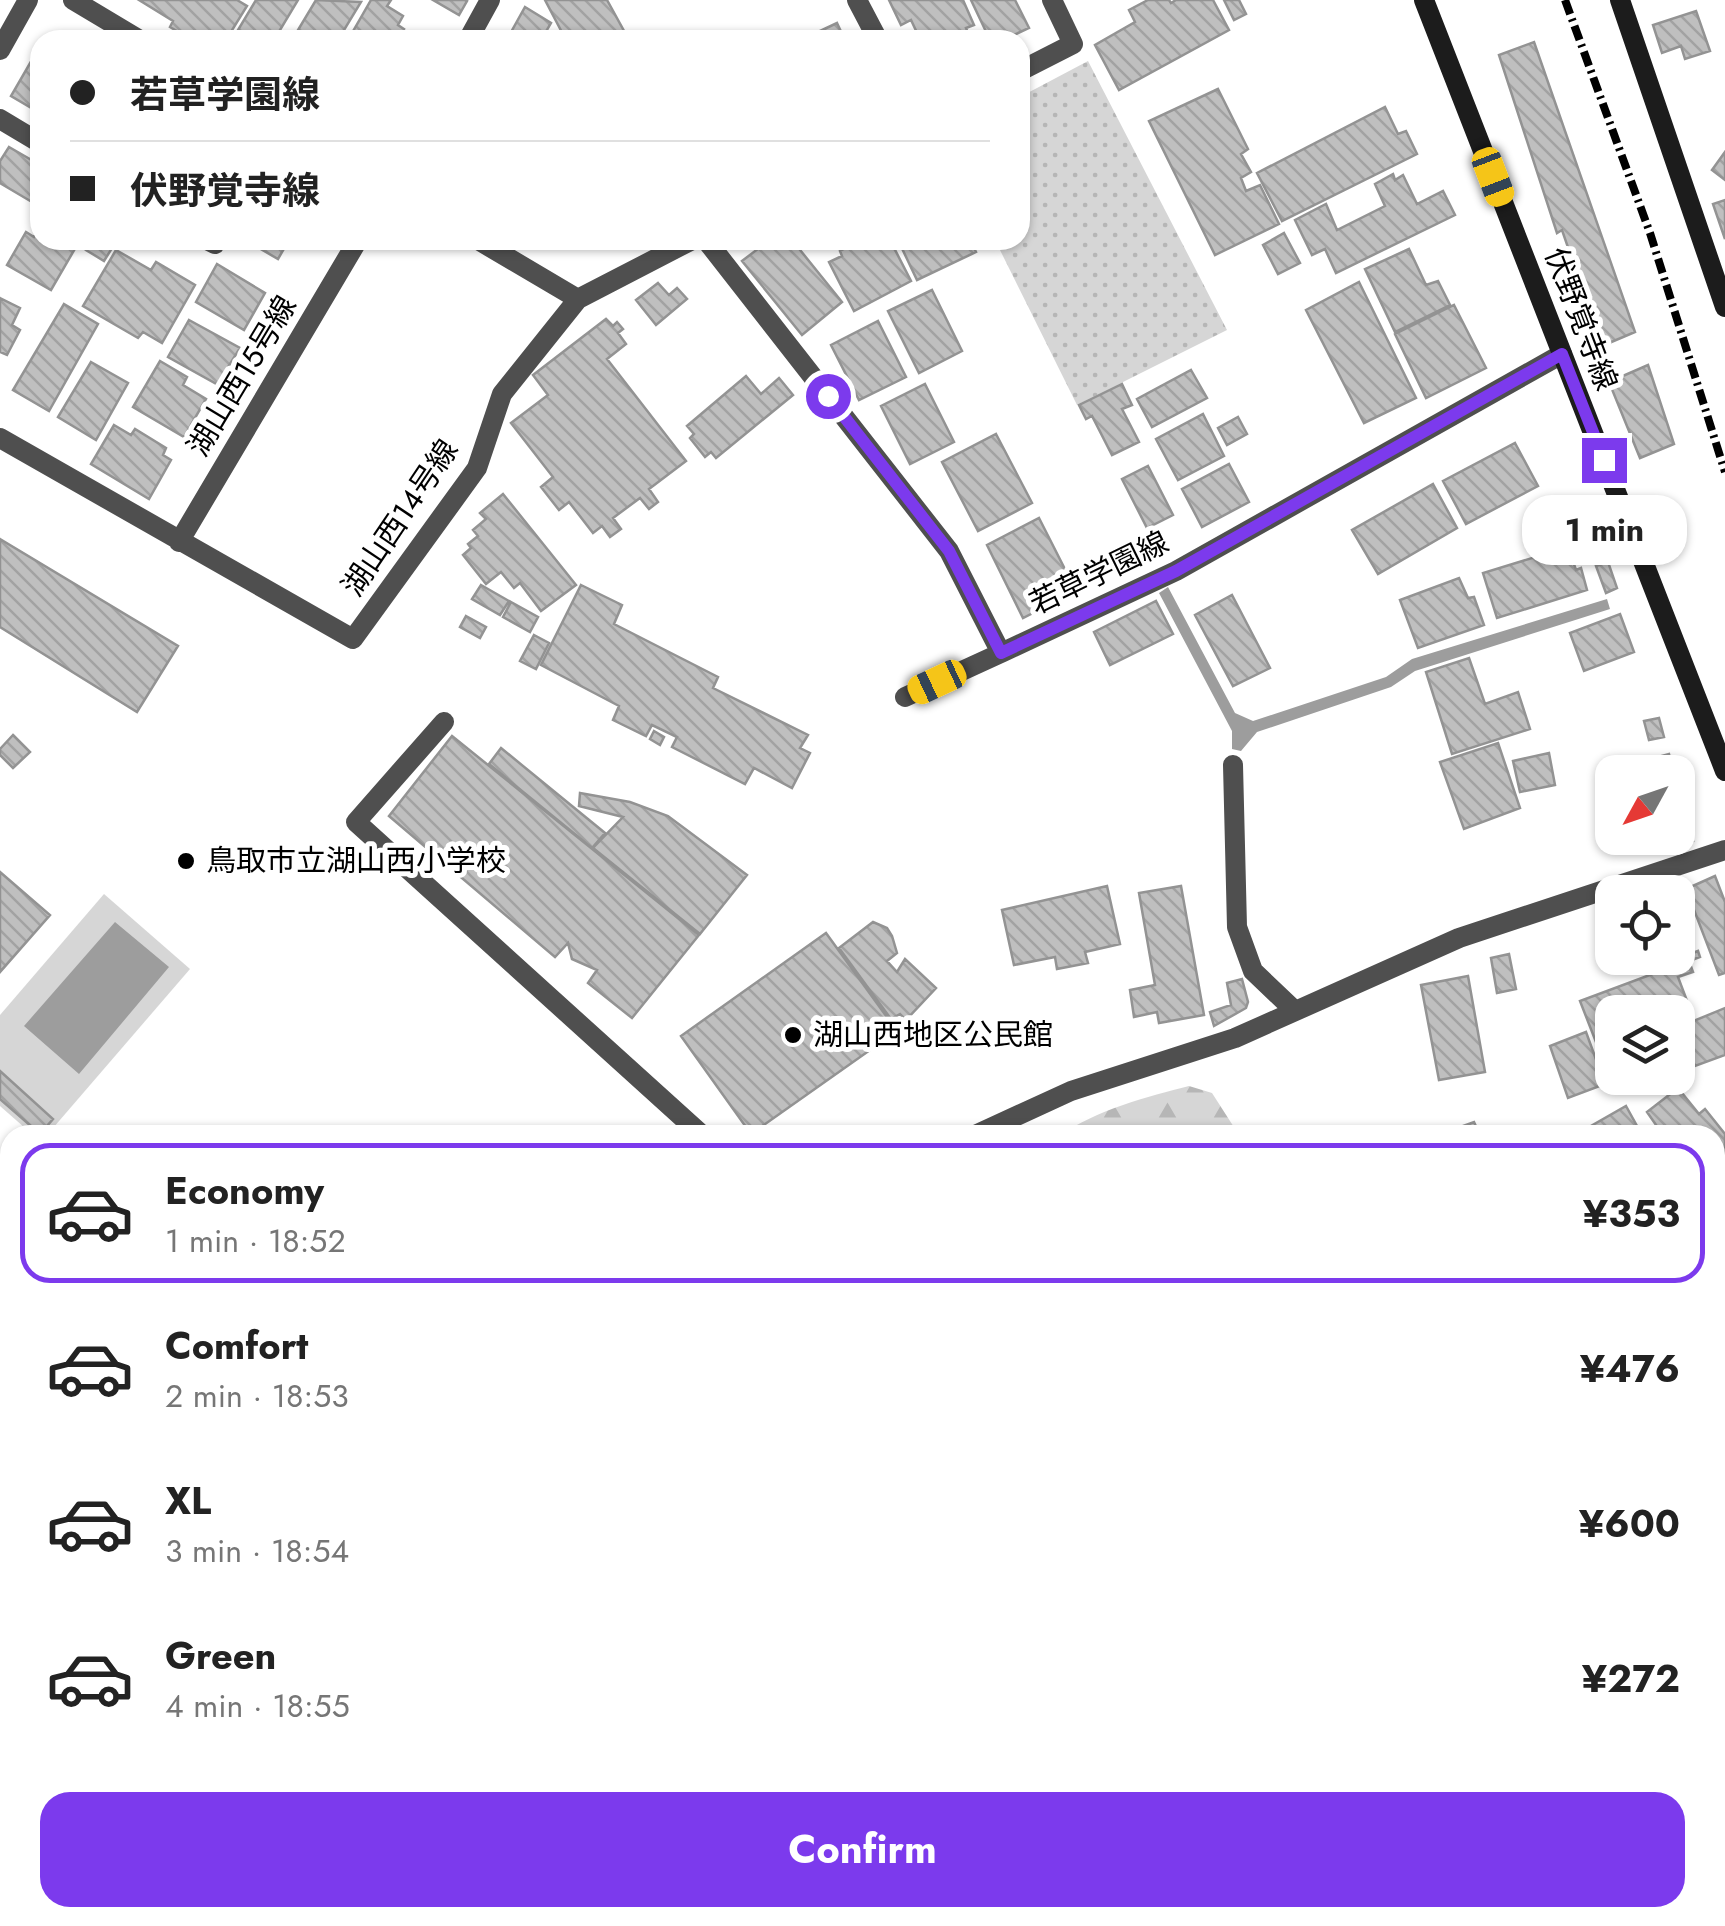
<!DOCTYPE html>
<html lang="en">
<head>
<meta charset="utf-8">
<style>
  :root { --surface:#fff; --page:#f6f6f6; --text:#222; --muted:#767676; --line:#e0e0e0; --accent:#7c3aed }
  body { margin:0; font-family:Jost,"Noto Sans JP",sans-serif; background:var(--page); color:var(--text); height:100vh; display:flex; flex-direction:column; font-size:38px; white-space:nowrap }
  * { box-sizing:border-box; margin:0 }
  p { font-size:32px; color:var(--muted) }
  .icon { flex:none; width:55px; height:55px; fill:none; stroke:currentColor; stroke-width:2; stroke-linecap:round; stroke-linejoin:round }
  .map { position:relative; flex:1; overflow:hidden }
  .sheet { position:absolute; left:0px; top:1125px; width:1725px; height:802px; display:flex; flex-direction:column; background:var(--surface); border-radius:30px 30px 0 0; box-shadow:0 2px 8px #0004 }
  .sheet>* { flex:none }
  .guide { position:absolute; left:30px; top:30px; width:1000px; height:220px; border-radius:30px; box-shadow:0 2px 8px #0004; display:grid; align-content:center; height:220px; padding:0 40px; background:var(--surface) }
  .needle { width:65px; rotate:230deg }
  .tools { position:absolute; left:1595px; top:755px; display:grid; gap:20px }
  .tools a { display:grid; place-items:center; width:100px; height:100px; border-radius:20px; background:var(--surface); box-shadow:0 2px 8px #0004; font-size:50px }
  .end { position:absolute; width:45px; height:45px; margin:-22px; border:12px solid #7c3aed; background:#fff; box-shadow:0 0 0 5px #fff }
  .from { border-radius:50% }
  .bubble { position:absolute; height:70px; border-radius:30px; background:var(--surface); box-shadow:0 2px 8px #0004; font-size:32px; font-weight:700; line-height:70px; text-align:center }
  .car { position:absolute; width:30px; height:60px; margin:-30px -15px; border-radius:12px; box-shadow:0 0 8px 2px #0007; background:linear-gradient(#f5c518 24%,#345 0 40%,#f5c518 0 76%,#345 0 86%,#f5c518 0) }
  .guide b { display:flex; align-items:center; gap:35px; height:95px; font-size:38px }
  .guide b+b { border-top:2px solid var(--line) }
  .guide i { width:25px; height:25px; background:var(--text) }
  ul { padding:18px 0 0; list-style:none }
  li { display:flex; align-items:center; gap:30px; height:140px; margin:0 20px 15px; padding:0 20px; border:5px solid transparent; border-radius:30px }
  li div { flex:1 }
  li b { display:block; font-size:38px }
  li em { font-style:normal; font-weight:700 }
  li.selected { border-color:var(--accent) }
  li>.icon { width:90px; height:90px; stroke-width:1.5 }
  .primary-button { display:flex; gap:20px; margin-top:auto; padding:20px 40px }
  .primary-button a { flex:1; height:115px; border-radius:30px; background:var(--accent); color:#fff; font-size:40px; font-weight:700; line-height:115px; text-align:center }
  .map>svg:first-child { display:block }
  .grass { fill:url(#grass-dots) }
  .forest { fill:url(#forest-firs) }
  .pitch { fill:#d6d6d6 }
  .water { fill:#9d9d9d }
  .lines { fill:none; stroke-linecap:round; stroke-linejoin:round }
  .stream { stroke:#9d9d9d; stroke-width:11 }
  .building { fill:url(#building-back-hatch); stroke:#939393; stroke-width:2.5 }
  .highway-casing { stroke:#dbdbdb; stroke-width:35 }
  .lane { stroke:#4f4f4f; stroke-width:20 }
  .street { stroke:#4f4f4f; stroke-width:20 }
  .secondary { stroke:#1c1c1c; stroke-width:20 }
  .highway { stroke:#000; stroke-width:30 }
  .rail { stroke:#000; stroke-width:8; stroke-dasharray:15 5 2.5 5; stroke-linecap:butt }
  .route { stroke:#7c3aed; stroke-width:12 }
  .poi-dot { fill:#000; stroke:#fff; stroke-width:4 }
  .labels { text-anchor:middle; stroke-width:10; stroke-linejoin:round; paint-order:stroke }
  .street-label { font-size:30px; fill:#000; stroke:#fff }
  .poi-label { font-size:30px; fill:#000; stroke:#fff; text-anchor:start }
</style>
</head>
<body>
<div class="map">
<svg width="1725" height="1926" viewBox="0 0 1725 1926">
  <defs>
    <pattern id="grass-dots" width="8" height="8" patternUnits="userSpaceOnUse" patternTransform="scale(2.5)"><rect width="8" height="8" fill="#d6d6d6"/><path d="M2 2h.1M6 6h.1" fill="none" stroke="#b6b6b6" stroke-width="1.8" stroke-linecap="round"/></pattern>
    <pattern id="forest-firs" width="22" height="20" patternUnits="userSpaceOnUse" patternTransform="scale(2.5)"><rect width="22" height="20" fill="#d6d6d6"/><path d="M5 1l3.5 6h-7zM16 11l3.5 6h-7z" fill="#b6b6b6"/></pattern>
    <pattern id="building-back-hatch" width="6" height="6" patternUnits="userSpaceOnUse" patternTransform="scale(2.5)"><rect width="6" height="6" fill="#bfbfbf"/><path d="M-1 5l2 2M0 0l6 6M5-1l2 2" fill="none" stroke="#a2a2a2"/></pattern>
  </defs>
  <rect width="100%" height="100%" fill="#fff"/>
  <!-- grass -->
  <path class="grass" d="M1088,61L1227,330L1077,405L995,240H1020V97Z"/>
  <!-- forest -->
  <path class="forest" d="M1189,1086L1212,1093L1239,1135H1061C1094,1111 1149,1096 1189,1086Z
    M1725,1560V1926H1590L1598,1918H1715V1562Z"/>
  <!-- pitch -->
  <path class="pitch" d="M104,894L190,969L47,1135H33L0,1106V1015Z"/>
  <!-- water -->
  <path class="water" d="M1168,587L1235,713L1253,721L1386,677L1412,659L1607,599L1610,609L1415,671L1391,687L1257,732L1241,751L1232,749V731L1159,593Z
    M115,922L169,967L79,1074L24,1026Z"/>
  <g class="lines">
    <!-- stream -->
    <path class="stream" d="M0,1549L10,1566"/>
  </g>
  <!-- building -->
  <path class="building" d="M139,0H237L247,6L226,40L201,37L192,40L170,27L173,21Z
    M256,0H298L274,40H232Z
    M316,0L361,2L338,40H292Z
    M371,0H391L387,6L403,16L398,25L404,29L397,40H348Z
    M433,0H465L467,1L459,15Z
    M545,0H607L629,40H566Z
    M889,0H963L974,25L966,28L968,33L954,40H913L919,37L911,20L901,25Z
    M971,0H1015L1029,28L1003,40H990Z
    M1148,0H1169L1171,3L1176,0H1213L1229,30L1119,90L1095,45L1135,22L1129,10Z
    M1224,0H1239L1246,14L1234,20Z
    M525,7L551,23L544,35L554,40H520L510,34Z
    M1696,11L1710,51L1685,59L1681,46L1662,53L1653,25Z
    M837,23L845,40H801Z
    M1534,42L1635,332L1602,346L1562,230L1557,233L1499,55Z
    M33,58L40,62V113L11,96Z
    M1218,89L1248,149L1241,154L1251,172L1241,178L1246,191L1260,185L1279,224L1215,255L1149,121Z
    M1385,107L1398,134L1406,131L1417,154L1282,221L1257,173Z
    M9,147L40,165L37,205L0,183V161Z
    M1725,152V180L1712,170Z
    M1393,174L1395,180L1403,175L1417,204L1443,191L1455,215L1336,273L1325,249L1312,255L1295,220L1326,204L1337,230L1385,206L1375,184Z
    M1725,200V239L1713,204Z
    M40,228V240H80L51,290L7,265L26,232L34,237Z
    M1284,233L1300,263L1278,274L1263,245Z
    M92,240H117L104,261L86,250Z
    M245,240H289L278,259Z
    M776,240H792L842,302L802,335L742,261L767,242L770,246Z
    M861,240H890L911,281L854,311L829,262L842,256L840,251Z
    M898,240H970L976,252L917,280Z
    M1409,249L1426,285L1438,281L1450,305L1395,332L1365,269Z
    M116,250L151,270L156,262L195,285L162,343L143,332L138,338L83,306Z
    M217,264L265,293L244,330L196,302Z
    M1359,282L1416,398L1364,423L1306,310Z
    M658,283L669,295L677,288L687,299L656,325L636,300Z
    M932,290L962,351L919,373L888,311Z
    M0,298L20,308L12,325L20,330L7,355L0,352Z
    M64,304L98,324L49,411L13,390Z
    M1454,305L1486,368L1426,398L1395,334Z
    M606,319L613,326L617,322L623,329L618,333L626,344L607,359L686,461L649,489L658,502L649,509L640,498L613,518L621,529L610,537L602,526L593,533L569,502L559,510L541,487L553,477L511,423L548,395L533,375Z
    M189,320L240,348L228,367L233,370L222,387L168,357Z
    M878,321L906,377L859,400L831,345Z
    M160,361L187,377L183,385L206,399L184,437L133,407Z
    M91,362L128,383L96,440L58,417Z
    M1648,365L1674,444L1640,458L1609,382Z
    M1191,370L1207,398L1152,427L1137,399Z
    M746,376L761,394L779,378L793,395L716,458L711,452L705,457L690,438L694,434L687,426Z
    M925,384L954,442L910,464L881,406Z
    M1122,384L1132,405L1122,409L1139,442L1112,455L1092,416L1086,419L1079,405Z
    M1203,414L1224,456L1178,480L1156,439Z
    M1238,417L1247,434L1227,445L1218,428Z
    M114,425L131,435L135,429L166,448L163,455L171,460L149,499L91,464Z
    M996,434L1032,503L978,531L942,462Z
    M1515,443L1538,486L1466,524L1443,481Z
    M1229,464L1249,502L1202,527L1182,489Z
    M1148,466L1173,515L1147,528L1122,479Z
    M1433,484L1457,528L1378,574L1352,530Z
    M503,494L576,585L541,611L520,583L514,588L501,572L486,584L463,555L471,548L468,544L478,536L473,530L486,519L480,513Z
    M1039,518L1076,591L1023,618L987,545Z
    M0,539L178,646L137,712L0,627Z
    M1568,547L1576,570L1581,568L1587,590L1497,618L1483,573Z
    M1608,562L1617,588L1606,593L1596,566Z
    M1459,578L1468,598L1474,597L1484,625L1418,648L1400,600Z
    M481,585L509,601L500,615L472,599Z
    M581,585L622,605L614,624L718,677L713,688L808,735L800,748L810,753L792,788L754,768L745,784L672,747L677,737L652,725L646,736L613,720L619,706L541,665Z
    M1232,595L1270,668L1233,686L1195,615Z
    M1156,601L1173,634L1110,665L1094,632Z
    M511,602L538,617L530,632L503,617Z
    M1620,614L1634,652L1584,671L1570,633Z
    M466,616L486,627L480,638L460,627Z
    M534,635L549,643L536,669L520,661Z
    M1469,658L1485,704L1518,692L1530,729L1452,754L1426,672Z
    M1659,718L1664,737L1649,740L1644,721Z
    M654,731L664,737L660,745L650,739Z
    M13,735L30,752L13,768L0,755V749Z
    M452,736L699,935L632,1018L588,983L597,970L572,959L568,943L555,957L389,816Z
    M1498,743L1520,808L1464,829L1440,762Z
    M501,748L605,833L592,848L489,764Z
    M1549,753L1555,785L1520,792L1513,761Z
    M1669,754L1674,772H1612V784L1609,770Z
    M1678,786L1693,841L1655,851L1651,838H1678Z
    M580,793L630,802L668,816L747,875L700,934L593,848L623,817L579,806Z
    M0,872L50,915L0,972Z
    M1715,876L1725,902V973L1719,975L1686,889Z
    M1107,886L1120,944L1085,952L1088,963L1057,969L1055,957L1014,965L1002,910Z
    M1181,886L1204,1015L1159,1023L1157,1012L1134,1017L1130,990L1155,985L1139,893Z
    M873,922L887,928L892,936L897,953L887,961L897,972L905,959L936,988L906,1020L900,1014L891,1019L839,948Z
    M826,933L897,1031L751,1134L681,1036Z
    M1698,951L1700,957L1689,961L1693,972L1678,977L1692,1014L1678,1020V1012H1612V1051L1601,1055L1580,1001L1666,969L1664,964Z
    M1509,954L1516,989L1497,993L1491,958Z
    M1468,976L1485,1072L1439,1080L1421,985Z
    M1242,979L1248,1002L1246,1008L1214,1026L1210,1012L1231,1005L1227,983Z
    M1725,1008V1055L1695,1066L1679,1027Z
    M1586,1032L1605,1084L1568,1098L1550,1046Z
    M0,1071L53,1119L40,1134L0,1099Z
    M1678,1088L1699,1114L1705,1109L1725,1134V1220L1715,1227V1135H1663L1647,1112Z
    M1626,1106L1642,1135H1596L1591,1126Z
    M1474,1122L1480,1135H1438Z"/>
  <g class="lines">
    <!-- highway casing -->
    <g class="highway-casing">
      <path id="highway" d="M0,1302L10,1314
        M0,1393L10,1405
        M343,1918L347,1926
        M413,1918L417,1926"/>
    </g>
    <!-- lane -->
    <path class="lane" d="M1457,1918L1458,1926"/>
    <!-- street -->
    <path class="street" d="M73,0L140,40
      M857,0L878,40
      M468,40L490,0
      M0,50L28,0
      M1020,71L1073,44L1052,0
      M0,119L40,143
      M207,240L215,244
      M478,240L578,299
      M706,240L949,551L1001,653L1176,571L1562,354
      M0,438L353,639L477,468L502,394L578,299L692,240
      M179,542L358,240
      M905,697L1001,653
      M444,722L356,822L702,1135
      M1233,765L1237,927L1253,971L1295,1011
      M975,1135L1071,1091L1235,1038L1459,938L1725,850
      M1715,1298L1725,1294
      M0,1518L10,1534
      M0,1774L10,1763
      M0,1832L10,1825
      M490,1918L494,1926
      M615,1926L628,1918
      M1384,1926L1400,1918"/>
    <!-- secondary -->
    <path class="secondary" d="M1424,0L1725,771
      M1620,0L1725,307"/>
    <!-- highway -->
    <use href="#highway" class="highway"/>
    <!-- rail -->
    <path class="rail" d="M1565,0L1650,233L1725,472"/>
  </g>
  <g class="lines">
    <!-- route -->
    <path class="route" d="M828,396L949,551L1001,653L1176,571L1562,354L1604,460"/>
  </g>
  <!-- markers -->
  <g class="poi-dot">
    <circle cx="186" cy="861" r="10"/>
    <circle cx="793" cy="1035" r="10"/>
  </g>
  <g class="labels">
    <!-- street labels -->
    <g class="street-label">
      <text transform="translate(1581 319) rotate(69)" y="10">伏野覚寺線</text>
      <text transform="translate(242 376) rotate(-59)" y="10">湖山西15号線</text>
      <text transform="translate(400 518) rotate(-56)" y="10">湖山西14号線</text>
      <text transform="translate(1099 573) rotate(-26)" y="10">若草学園線</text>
    </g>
    <!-- poi labels -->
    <g class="poi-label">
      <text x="206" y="871">鳥取市立湖山西小学校</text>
      <text x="813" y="1045">湖山西地区公民館</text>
    </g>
  </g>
</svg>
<div class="tools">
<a><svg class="needle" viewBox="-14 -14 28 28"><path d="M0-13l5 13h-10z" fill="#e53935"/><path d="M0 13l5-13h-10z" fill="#767676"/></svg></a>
<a><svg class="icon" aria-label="locate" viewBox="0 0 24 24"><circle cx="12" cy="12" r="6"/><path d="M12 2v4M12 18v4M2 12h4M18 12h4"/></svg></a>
<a><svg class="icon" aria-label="layers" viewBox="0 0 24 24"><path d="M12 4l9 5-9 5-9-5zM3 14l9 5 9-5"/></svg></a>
</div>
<i class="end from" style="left:828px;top:396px"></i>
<i class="end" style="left:1604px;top:460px"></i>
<div class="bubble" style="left:1522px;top:495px;width:165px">1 min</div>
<i class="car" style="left:1493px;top:177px;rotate:159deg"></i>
<i class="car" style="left:937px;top:682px;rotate:245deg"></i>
<div class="guide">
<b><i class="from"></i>若草学園線</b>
<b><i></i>伏野覚寺線</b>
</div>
<section class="sheet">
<ul>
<li class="selected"><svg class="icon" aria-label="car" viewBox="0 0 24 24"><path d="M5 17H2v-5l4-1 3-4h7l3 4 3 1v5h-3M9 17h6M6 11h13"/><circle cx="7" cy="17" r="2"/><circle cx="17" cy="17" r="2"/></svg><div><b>Economy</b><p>1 min · 18:52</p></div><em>¥353</em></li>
<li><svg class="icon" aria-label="car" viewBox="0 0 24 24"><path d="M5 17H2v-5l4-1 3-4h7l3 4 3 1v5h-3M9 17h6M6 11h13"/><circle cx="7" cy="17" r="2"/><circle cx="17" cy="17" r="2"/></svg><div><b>Comfort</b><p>2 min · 18:53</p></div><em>¥476</em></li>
<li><svg class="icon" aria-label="car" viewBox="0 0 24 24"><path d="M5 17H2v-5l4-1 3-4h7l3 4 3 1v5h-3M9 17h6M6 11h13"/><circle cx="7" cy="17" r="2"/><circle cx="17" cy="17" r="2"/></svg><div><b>XL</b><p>3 min · 18:54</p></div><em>¥600</em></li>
<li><svg class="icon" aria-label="car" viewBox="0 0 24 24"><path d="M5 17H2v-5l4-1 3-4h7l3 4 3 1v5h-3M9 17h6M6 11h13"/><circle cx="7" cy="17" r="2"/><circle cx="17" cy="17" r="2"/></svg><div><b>Green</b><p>4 min · 18:55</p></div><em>¥272</em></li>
</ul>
<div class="primary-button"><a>Confirm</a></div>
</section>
</div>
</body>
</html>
